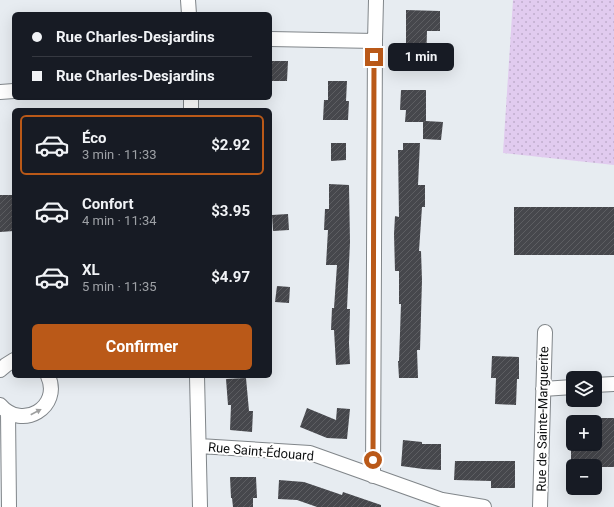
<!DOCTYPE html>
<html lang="fr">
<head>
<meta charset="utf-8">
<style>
  :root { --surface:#171b24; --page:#20242c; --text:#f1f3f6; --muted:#9ea1a6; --line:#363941; --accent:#ba5918 }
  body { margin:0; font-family:Roboto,sans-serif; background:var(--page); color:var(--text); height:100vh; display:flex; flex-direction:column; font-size:15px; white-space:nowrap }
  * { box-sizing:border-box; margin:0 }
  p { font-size:13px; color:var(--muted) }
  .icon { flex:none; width:22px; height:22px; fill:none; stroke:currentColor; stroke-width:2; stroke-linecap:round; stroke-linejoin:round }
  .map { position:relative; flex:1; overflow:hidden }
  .sheet { position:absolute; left:12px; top:108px; width:260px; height:270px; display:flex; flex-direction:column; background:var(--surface); border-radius:6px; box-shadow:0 4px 16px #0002 }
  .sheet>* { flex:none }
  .top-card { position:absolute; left:12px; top:12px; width:260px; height:88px; border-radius:6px; box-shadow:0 4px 16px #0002; display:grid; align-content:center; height:88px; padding:0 20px; background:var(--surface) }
  .buttons { position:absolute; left:566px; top:371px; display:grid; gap:8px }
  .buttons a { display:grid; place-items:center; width:36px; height:36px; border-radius:6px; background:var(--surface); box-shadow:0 4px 16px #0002; font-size:20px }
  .end { position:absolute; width:18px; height:18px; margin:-9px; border:5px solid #ba5918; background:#fff; box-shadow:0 0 0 2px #fff }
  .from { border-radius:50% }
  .bubble { position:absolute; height:28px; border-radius:6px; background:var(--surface); box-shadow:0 4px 16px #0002; font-size:13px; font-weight:700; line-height:28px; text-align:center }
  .top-card b { display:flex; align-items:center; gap:14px; height:38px; font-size:15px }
  .top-card b+b { border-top:1px solid var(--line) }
  .top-card i { width:10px; height:10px; background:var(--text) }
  ul { padding:7px 0 0; list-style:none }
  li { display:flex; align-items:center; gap:12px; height:60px; margin:0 8px 6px; padding:0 12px; border:2px solid transparent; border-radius:6px }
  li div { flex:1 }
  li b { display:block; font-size:15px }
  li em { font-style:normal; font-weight:700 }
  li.selected { border-color:var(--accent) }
  li>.icon { width:36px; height:36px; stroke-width:1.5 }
  .action { display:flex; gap:8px; margin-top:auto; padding:8px 20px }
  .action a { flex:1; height:46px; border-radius:6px; background:var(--accent); color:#fff; font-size:16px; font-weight:700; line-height:46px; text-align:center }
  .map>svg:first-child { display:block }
  .park { fill:url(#park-dots) }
  .building { fill:url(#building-hatch); fill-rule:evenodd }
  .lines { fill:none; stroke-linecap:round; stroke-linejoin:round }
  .street-casing { stroke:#81868a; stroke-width:16 }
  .street { stroke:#fff; stroke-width:14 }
  .oneway { fill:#9fa0a0 }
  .route { stroke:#ba5918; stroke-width:5 }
  .labels { text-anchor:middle; stroke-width:4; stroke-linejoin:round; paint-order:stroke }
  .street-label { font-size:13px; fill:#0f1112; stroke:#fff }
</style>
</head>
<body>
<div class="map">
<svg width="614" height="507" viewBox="0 0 614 507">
  <defs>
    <pattern id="park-dots" width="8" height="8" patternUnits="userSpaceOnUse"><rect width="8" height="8" fill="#e1cbef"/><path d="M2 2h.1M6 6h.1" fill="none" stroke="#c0adcc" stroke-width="1.8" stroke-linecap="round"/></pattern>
    <pattern id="building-hatch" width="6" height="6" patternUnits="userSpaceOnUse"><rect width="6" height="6" fill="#46474c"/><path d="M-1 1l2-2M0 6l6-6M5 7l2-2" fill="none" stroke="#5d5e62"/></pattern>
  </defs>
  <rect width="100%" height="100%" fill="#e7ecf1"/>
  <!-- park -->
  <path class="park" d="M513,0H614V165L503,153Z"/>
  <!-- building -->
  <path class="building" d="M406,10L440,11V31H427L426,65L402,64V44H406Z
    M270,61H288L287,81H270Z
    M328,81H347L346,101H349L348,120H323L324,100H328Z
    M401,90H426V121L443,122L441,140L423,139V122H405L406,110H400Z
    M331,143H346V160L331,161Z
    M403,143H420L418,185H425V207H422L419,251H421L422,280L420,350H417L418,378H399L398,361H399L401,304H399V271H395L394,234L395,216L399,217L398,150H403Z
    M329,184L349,185L350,242L347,309H350L349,343L350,364L336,365L334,330H331L332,308H334L337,265H326L328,230H324L325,209H329Z
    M0,195H14V231L0,232Z
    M514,207H614V255H514Z
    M288,214L289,230L273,231L272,215Z
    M277,286L290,287L289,303L275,302Z
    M492,356L519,357V379H517L516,405L495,404L496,378H491Z
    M246,378L249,411H253L252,432L230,430L231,405H228L226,379Z
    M307,408L336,420L337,408L350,409L347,439L327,438L300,427Z
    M571,418H614V467H571ZM573,422H595V444H573Z
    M403,440L422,442V444H441V470L423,469L401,466Z
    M455,461H515V488H491V481L454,480Z
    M230,477H256L257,498H253V507H233L232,498H231Z
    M279,480L304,482L342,495L343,492L381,505V507H317L297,500L278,499Z"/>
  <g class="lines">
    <!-- street casing -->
    <g class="street-casing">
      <path id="street" d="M188,0L189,14
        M270,39L375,41
        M0,92L14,91
        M191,98V110
        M0,370L6,365L14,360
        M197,376L200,507
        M595,385L614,384
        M543,389L573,387
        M0,405C22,431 62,407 48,376
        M8,413L9,507
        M199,446L310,453L442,500L484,507
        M373,476L375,41L376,0
        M540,507L545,332"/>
    </g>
    <!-- street -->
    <use href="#street" class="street"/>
  </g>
  <!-- one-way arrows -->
  <defs><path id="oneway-solid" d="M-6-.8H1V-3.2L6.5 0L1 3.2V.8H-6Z"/></defs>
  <use class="oneway" href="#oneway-solid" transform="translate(36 412) rotate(-28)"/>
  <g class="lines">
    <!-- route -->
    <path class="route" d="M373,460L374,57"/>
  </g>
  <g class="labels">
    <!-- street labels -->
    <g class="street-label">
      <text transform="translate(542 419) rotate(-89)" y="5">Rue de Sainte-Marguerite</text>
      <text transform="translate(261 451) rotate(5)" y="5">Rue Saint-Édouard</text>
    </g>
  </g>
</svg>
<div class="buttons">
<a><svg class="icon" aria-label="layers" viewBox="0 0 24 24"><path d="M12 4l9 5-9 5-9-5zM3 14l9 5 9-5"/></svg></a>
<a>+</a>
<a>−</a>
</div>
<i class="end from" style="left:373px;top:460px"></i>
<i class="end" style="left:374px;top:57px"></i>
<div class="bubble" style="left:388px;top:43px;width:66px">1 min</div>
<div class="top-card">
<b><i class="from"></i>Rue Charles-Desjardins</b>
<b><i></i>Rue Charles-Desjardins</b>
</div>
<section class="sheet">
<ul>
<li class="selected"><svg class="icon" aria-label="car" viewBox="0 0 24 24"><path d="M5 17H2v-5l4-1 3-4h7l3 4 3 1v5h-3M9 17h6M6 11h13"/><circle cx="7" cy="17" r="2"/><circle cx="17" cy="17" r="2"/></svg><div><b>Éco</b><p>3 min · 11:33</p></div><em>$2.92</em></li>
<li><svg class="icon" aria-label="car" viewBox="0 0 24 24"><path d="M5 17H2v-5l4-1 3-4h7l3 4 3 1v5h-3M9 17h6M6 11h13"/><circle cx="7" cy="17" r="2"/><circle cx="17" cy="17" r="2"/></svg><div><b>Confort</b><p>4 min · 11:34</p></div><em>$3.95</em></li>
<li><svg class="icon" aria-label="car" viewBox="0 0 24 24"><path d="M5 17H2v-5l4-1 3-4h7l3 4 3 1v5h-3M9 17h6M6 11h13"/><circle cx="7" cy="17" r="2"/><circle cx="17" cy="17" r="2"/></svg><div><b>XL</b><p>5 min · 11:35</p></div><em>$4.97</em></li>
</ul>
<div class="action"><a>Confirmer</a></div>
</section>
</div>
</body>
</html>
